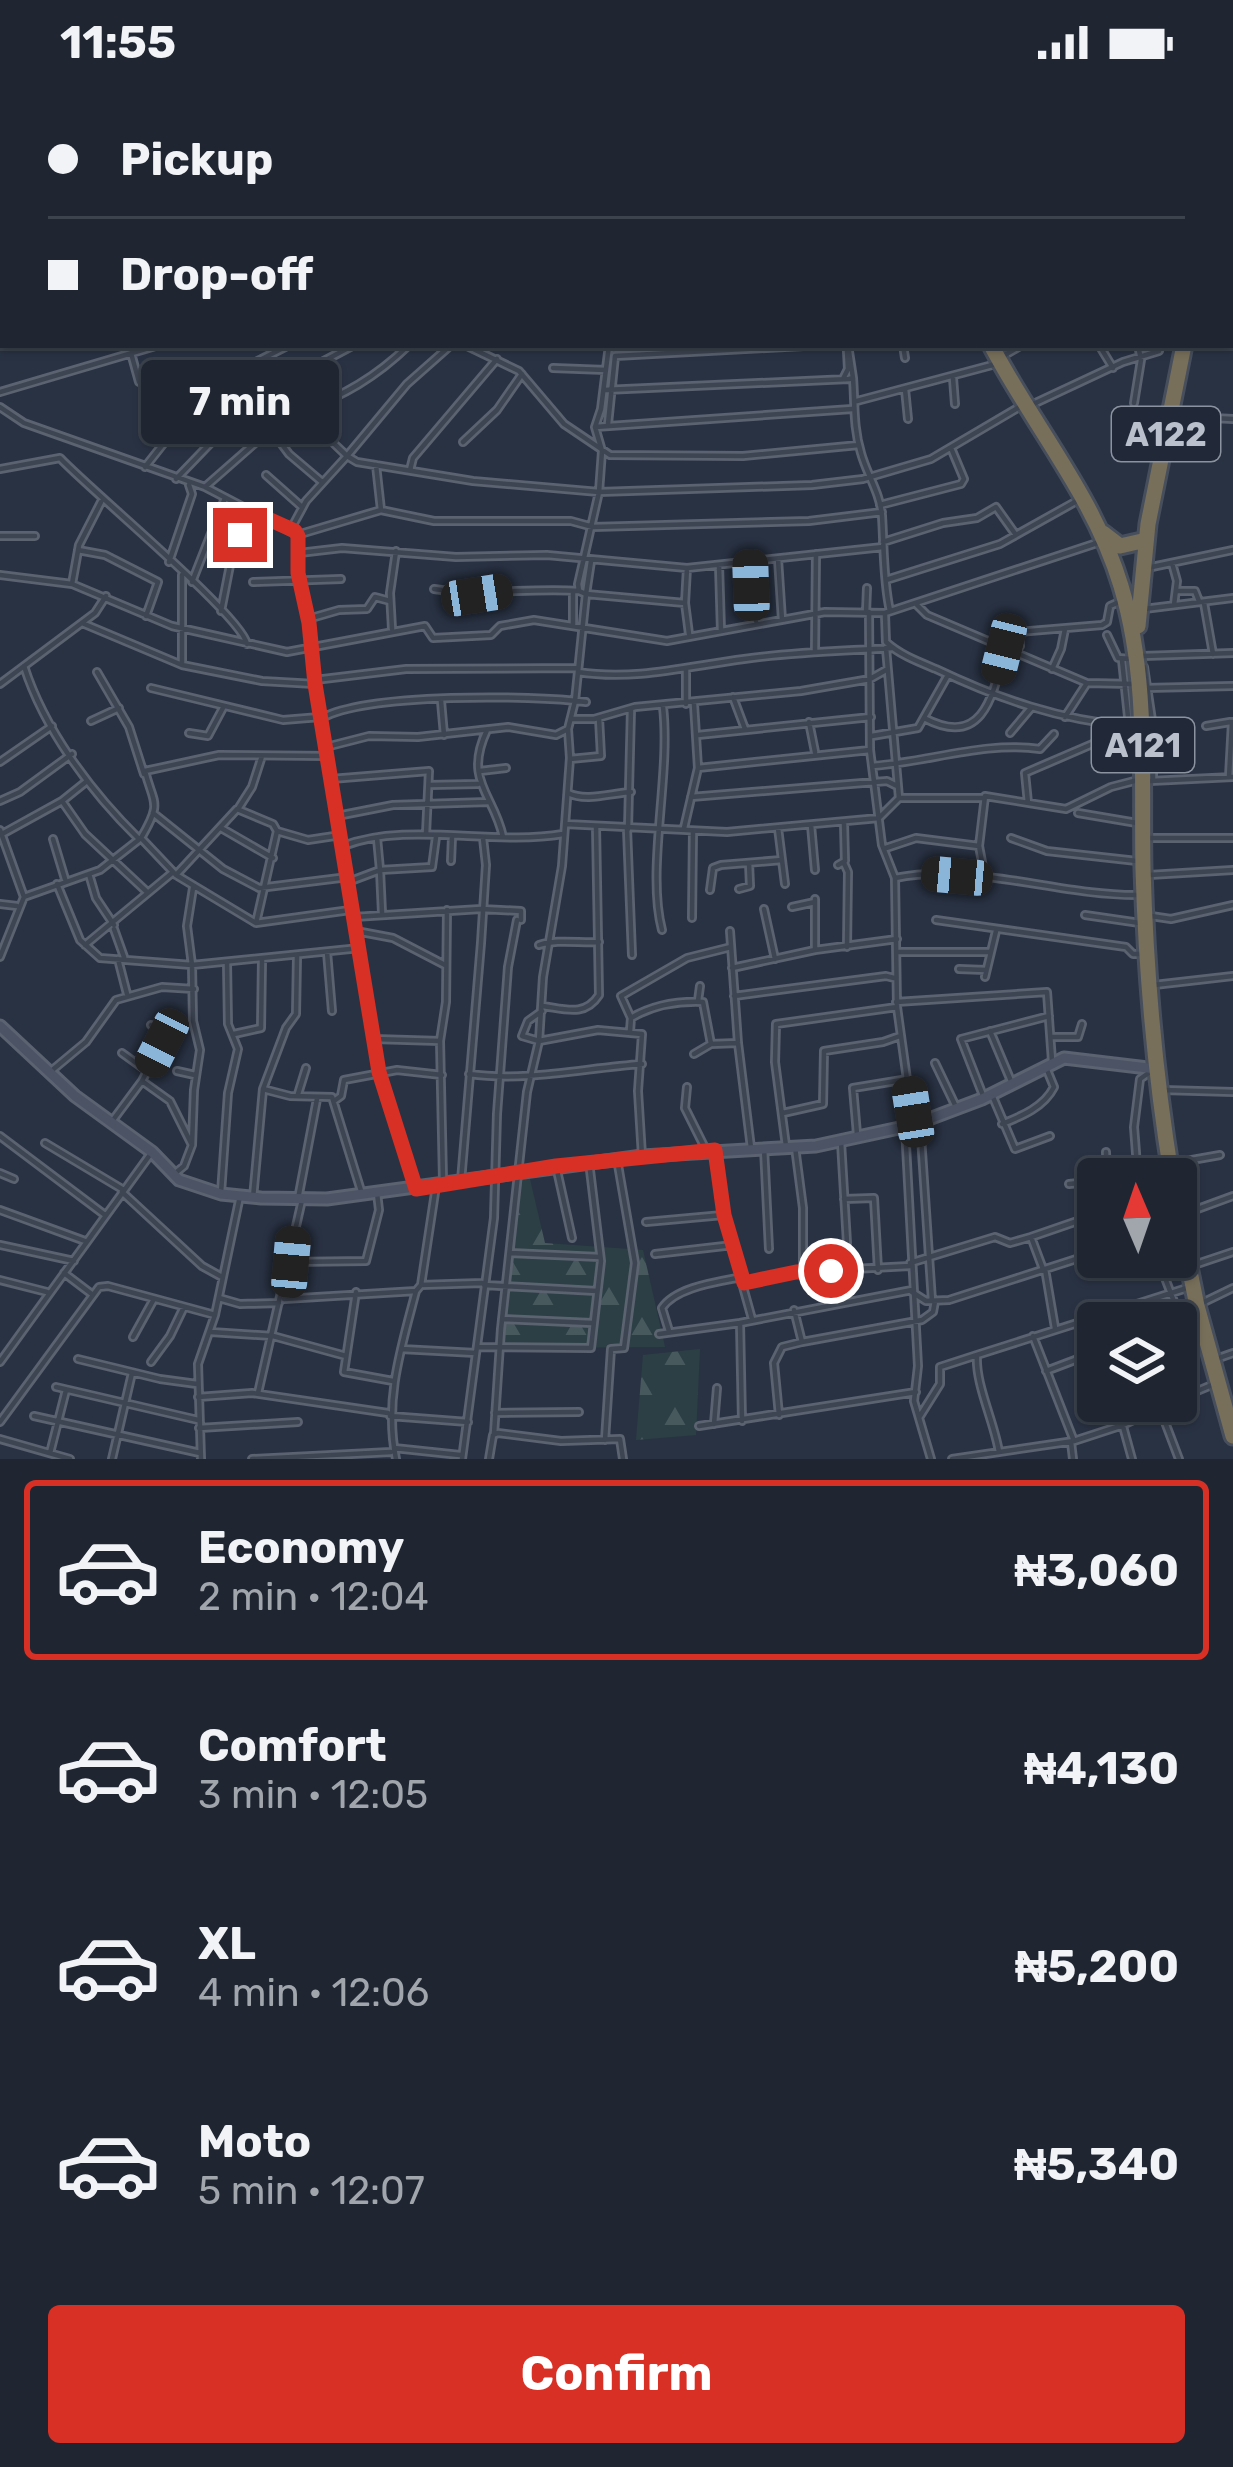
<!DOCTYPE html>
<html lang="en">
<head>
<meta charset="utf-8">
<style>
  :root { --surface:#1f2632; --page:#272e3a; --text:#f1f3f6; --muted:#a1a5ac; --line:#3c434d; --accent:#d93025 }
  body { margin:0; font-family:Rubik,sans-serif; background:var(--page); color:var(--text); height:100vh; display:flex; flex-direction:column; font-size:45px; white-space:nowrap }
  * { box-sizing:border-box; margin:0 }
  p { font-size:39px; color:var(--muted) }
  .icon { flex:none; width:66px; height:66px; fill:none; stroke:currentColor; stroke-width:2; stroke-linecap:round; stroke-linejoin:round }
  .map { position:relative; height:1375px; overflow:hidden }
  .drawer { display:flex; flex-direction:column; background:var(--surface); flex:1 }
  .drawer>* { flex:none }
  .hud { position:absolute; left:0px; top:0px; width:1233px; height:264px; box-shadow:0 3px 9px #0004,0 0 0 3px var(--line); display:grid; align-content:center; height:264px; padding:0 48px; background:var(--surface) }
  .needle { width:78px; rotate:358deg }
  .controls { position:absolute; left:1077px; top:1074px; display:grid; gap:24px }
  .controls a { display:grid; place-items:center; width:120px; height:120px; border-radius:12px; background:var(--surface); box-shadow:0 3px 9px #0004,0 0 0 3px var(--line); font-size:60px }
  .end { position:absolute; width:54px; height:54px; margin:-27px; border:15px solid #d93025; background:#fff; box-shadow:0 0 0 6px #fff }
  .from { border-radius:50% }
  .bubble { position:absolute; height:84px; border-radius:12px; background:var(--surface); box-shadow:0 3px 9px #0004,0 0 0 3px var(--line); font-size:39px; font-weight:700; line-height:84px; text-align:center }
  .car { position:absolute; width:36px; height:72px; margin:-36px -18px; border-radius:15px; box-shadow:0 0 9px 3px #0007; background:linear-gradient(#222 24%,#8ab4d8 0 40%,#222 0 76%,#8ab4d8 0 86%,#222 0) }
  .hud b { display:flex; align-items:center; gap:42px; height:114px; font-size:45px }
  .hud b+b { border-top:3px solid var(--line) }
  .hud i { width:30px; height:30px; background:var(--text) }
  ul { padding:21px 0 0; list-style:none }
  li { display:flex; align-items:center; gap:36px; height:180px; margin:0 24px 18px; padding:0 24px; border:6px solid transparent; border-radius:12px }
  li div { flex:1 }
  li b { display:block; font-size:45px }
  li em { font-style:normal; font-weight:700 }
  li.current { border-color:var(--accent) }
  li>.icon { width:108px; height:108px; stroke-width:1.5 }
  .button { display:flex; gap:24px; margin-top:auto; padding:24px 48px }
  .button a { flex:1; height:138px; border-radius:12px; background:var(--accent); color:#fff; font-size:48px; font-weight:700; line-height:138px; text-align:center }
  .status { display:flex; justify-content:space-between; align-items:center; height:84px; padding:0 60px; background:var(--surface); direction:ltr }
  .status svg { height:33px; fill:currentColor }
  .map>svg:first-child { display:block }
  .forest { fill:url(#forest-firs) }
  .lines { fill:none; stroke-linecap:round; stroke-linejoin:round }
  .street-casing { stroke:#5b6270; stroke-width:10 }
  .secondary-casing { stroke:#5b6270; stroke-width:15 }
  .highway-casing { stroke:#474f5d; stroke-width:21 }
  .street { stroke:#3d4452; stroke-width:4.5 }
  .secondary { stroke:#4b5365; stroke-width:9 }
  .highway { stroke:#786f5a; stroke-width:15 }
  .route { stroke:#d93025; stroke-width:15 }
  .labels { text-anchor:middle; stroke-width:9; stroke-linejoin:round; paint-order:stroke }
  .shield { fill:#212938; stroke:#8c93a0; stroke-width:3 }
  .shield-label { font-size:33px; font-weight:bold; fill:#bac0cc }
</style>
</head>
<body>
<div class="status"><b>11:55</b><svg viewBox="0 0 49 12"><path d="M0 12V9h3v3zM5 12V6h3v6zM10 12V3h3v9zM15 12V0h3v12zM26 1h20v11H26zM47 4h2v5h-2z"/></svg></div>
<div class="map">
<svg width="1233" height="1375" viewBox="0 0 1233 1375">
  <defs>
    <pattern id="forest-firs" width="22" height="20" patternUnits="userSpaceOnUse" patternTransform="scale(3)"><rect width="22" height="20" fill="#2b3f44"/><path d="M5 1l3.5 6h-7zM16 11l3.5 6h-7z" fill="#48595e"/></pattern>
  </defs>
  <rect width="100%" height="100%" fill="#293243"/>
  <!-- forest -->
  <path class="forest" d="M529,1091L545,1159L643,1166L665,1263L501,1264L520,1092Z
    M700,1265L696,1351L636,1356L643,1271Z"/>
  <g class="lines">
    <!-- street casing -->
    <g class="street-casing">
      <path id="street" d="M330,0L332,3
        M556,0L557,3
        M595,0L597,3
        M996,0L997,3
        M1162,0V3
        M14,3L19,0
        M97,3L101,0
        M159,3L163,0
        M230,3L235,0
        M297,3L302,0
        M358,3L363,0
        M418,3L422,0
        M482,3L486,0
        M541,3L545,0
        M639,3V0
        M798,3L803,0
        M909,3L921,0
        M1017,3L1073,0
        M1230,5H1233
        M0,12L3,10
        M1230,38L1233,39
        M0,70L3,68
        M0,111L3,109
        M0,150L3,148
        M1230,153L1233,154
        M0,216L3,214
        M1230,225H1233
        M1230,259H1233
        M465,261L519,287L564,340L610,371L743,372L859,361
        M903,261L905,274
        M1099,261L1113,284
        M131,269L139,298
        M1003,272L1022,261
        M553,284L606,286
        M853,294C855,320 853,343 861,369C867,391 880,408 882,432C884,462 883,496 890,527
        M953,294L955,320
        M843,295L848,285L847,267
        M905,305L908,335
        M604,306L849,295L853,294L848,261
        M0,308L159,261
        M857,317L996,280
        M1134,319L1141,276L1138,261
        M1029,322L1123,278L1159,267
        M0,323L24,339L205,403L297,451L298,489L309,539L315,600L379,988L414,1099
        M301,328C344,311 375,294 409,261
        M1173,332L1233,335
        M608,340L615,272L822,261
        M595,343L852,325
        M272,347L289,370L322,398
        M463,358L497,326L522,290
        M376,381L381,426
        M145,383L175,345L190,336L214,310L246,283L289,261
        M0,385L60,374C91,407 241,531 247,560
        M410,386L413,374L497,275
        M266,391L302,423
        M176,395L226,343L271,305L354,261
        M205,403L271,345L301,328L347,372L407,300L451,261
        M880,421L961,400L964,395L951,364
        M292,443L306,417L347,372L357,378L473,397L599,408L812,401L863,395L931,375L1021,322
        M297,451L381,426L434,437H571L593,443L809,437L882,428
        M0,452H35
        M883,458L943,439L977,434L996,423L1016,451
        M78,466L105,471L158,498L146,532
        M299,469L342,464L456,473L547,471L687,484L883,463
        M778,475L782,536
        M591,477L586,510L685,519
        M750,477L756,537
        M169,478L192,410L189,401
        M1172,479L1177,497L1174,521
        M719,481L721,547
        M687,484L685,519L689,550
        M1147,484L1233,466
        M0,491L72,500L172,542L287,568L425,542L433,554L491,551L500,542L534,536L667,557L825,528L885,529L1097,459
        M182,491V581
        M886,496L1000,460L1075,418
        M192,498L225,414
        M253,498L341,495
        M72,500L79,461L101,418
        M434,505C483,513 530,503 579,507
        M1176,507H1195L1199,517
        M1204,519L1213,570
        M917,521L927,531L1087,599L1133,600
        M1144,525L1233,514
        M221,527L233,466L257,430
        M869,528L870,666L882,761L895,794L897,923L913,1039
        M866,529L867,504
        M885,531L886,558C900,571 919,578 936,585C999,615 1060,636 1129,642L1131,648L1137,647
        M308,535L339,526L367,525L375,513L390,517
        M82,539L182,581L262,597L315,600
        M573,542V507
        M392,545L390,509L396,467
        M1107,551L1118,574L1131,575
        M886,564L899,714
        M815,566L816,470
        M1014,569L1020,562L1018,548L1102,541L1107,538L1110,522L1119,518
        M1143,572L1233,569
        M1122,576L1129,642
        M24,582C44,645 91,708 139,755
        M1144,583L1153,643V697
        M1052,585L1061,565L1065,545
        M686,586V620
        M97,588L129,643L144,690
        M578,588C635,597 689,582 744,575C793,568 844,567 892,564
        M315,596L406,585L578,584
        M0,600L95,529L106,512
        M151,604L283,636L320,633
        M1146,604L1233,602
        M733,613L745,645
        M441,617L444,651
        M1065,633L1087,599
        M322,634C368,609 531,611 586,618
        M924,634C983,665 993,612 1004,567
        M571,635H594L635,623L801,607L870,595L886,586
        M91,637L119,624
        M809,638L815,668
        M1206,642L1230,638
        M487,646C463,697 494,710 503,753
        M189,649L208,652L224,622
        M1010,649L1031,624
        M698,651L871,633
        M872,652L918,644L948,591
        M326,663L369,652L418,653L508,643L556,651L568,645
        M570,675L601,672L599,634
        M0,678L52,642
        M872,682C929,678 985,657 1040,665L1054,650
        M698,684L870,666
        M480,687L506,684
        M1229,693L1232,638
        M331,695L429,687L426,750
        M1150,697L1233,693
        M430,701L478,700
        M568,709C586,718 611,709 631,708
        M691,713L887,697L897,702
        M0,717L20,708L72,670
        M62,717L85,750L147,808
        M1028,719L1025,689L1097,658L1131,648
        M238,725L252,703L262,672
        M153,729L223,785L259,804L348,793
        M1078,729L1137,739
        M337,732L393,721L488,718
        M565,740L727,748L879,734L899,714H983
        M811,741L815,786
        M221,744L273,774
        M684,744L698,684L694,620
        M627,745L632,871
        M628,745L631,625
        M0,746L24,813
        M277,747L308,756L341,751
        M2,750L62,717L87,697
        M141,754C163,717 153,720 145,687L219,671L327,672
        M1011,754L1047,767L1137,777
        M1149,754H1233
        M53,755L65,795
        M343,762C407,737 493,762 563,750
        M886,764L916,754L979,762
        M782,776L785,800
        M451,777L452,753
        M844,779L848,788L847,863
        M838,781L845,777L844,739
        M89,790L96,814L114,841
        M176,791L237,725L273,740L277,747L256,839
        M1149,791L1233,786
        M895,794C975,778 1058,812 1139,811
        M985,794L979,762L985,712L1066,725L1111,703L1138,696
        M348,798L380,786L377,754
        M57,800L80,856L100,874L192,881L187,842L193,804
        M739,805L750,802L749,779
        M710,806L713,784L721,781L782,776L778,744
        M815,815V866
        M0,820L17,822
        M792,823L815,818
        M764,825L775,875
        M382,829L380,786L432,783L436,753
        M1085,831L1140,839
        M1151,832L1171,835L1233,821
        M354,833L481,825L521,827V836
        M692,834L693,747
        M936,836L1126,863L1133,870H1141
        M114,845L124,873
        M662,846C646,785 671,691 663,623
        M356,847L393,854L445,881
        M730,847L738,959L751,1064
        M85,861L172,789
        M539,861C556,855 579,859 599,858
        M327,868L332,927
        M899,868H989
        M0,873L24,813L100,786L141,754L176,791L256,839L350,826
        M118,875L127,910
        M732,884L815,866L897,855
        M959,885L986,886
        M985,893L996,847
        M1154,901L1233,892
        M734,912L886,892L894,894
        M698,917L700,902
        M896,918L1047,908L1052,977
        M543,922C565,925 585,933 599,911L596,742
        M542,927L528,937L522,952L539,957L598,946L642,950L638,1007L642,1072
        M631,934L621,912L687,874L731,863
        M630,947L631,934C653,921 678,917 703,918L711,960
        M990,947L1011,997
        M234,950L261,944L262,876
        M1051,953H1078L1082,940
        M374,955L440,957
        M122,969L147,987
        M694,970L711,960L738,959
        M935,979L957,1025
        M177,987L195,991
        M50,988L86,958L116,916L162,903L194,905
        M469,990C526,998 585,984 642,980
        M142,997L170,1017L192,1061
        M687,1003L685,1024L706,1066
        M263,1005L290,1012L332,1013L362,1110
        M1163,1006L1233,1008
        M298,1010L306,984
        M992,1011L1015,1065L1050,1052
        M984,1014L961,955L1049,932
        M334,1017L341,1012L344,996L397,986L442,991
        M783,1029L823,1020L824,967L883,958L900,952
        M113,1036L142,997L165,952V946L151,941
        M920,1038L932,1217
        M1002,1040C1022,1032 1044,1023 1054,1003L1047,986
        M905,1043L918,1282L914,1317L931,1375
        M857,1050L853,1004L908,995
        M0,1052L105,1131
        M841,1058L847,1159
        M45,1059L122,1105
        M786,1062L775,978L776,940L897,923
        M795,1063L803,1124V1188
        M764,1064L769,1165
        M1106,1068L1107,1095
        M715,1072L723,1131L752,1235
        M1175,1079L1220,1071
        M556,1082L572,1154
        M0,1089L14,1095
        M173,1091L184,1082L192,1061L194,1006L200,966L193,937L192,881L360,864
        M1125,1095L1138,1094
        M1138,1095L1134,1043L1140,995L1150,988
        M443,1096L440,957L446,918L447,826
        M461,1097L481,859L486,781L483,754
        M1069,1100L1098,1097
        M122,1108L202,1182L222,1193
        M221,1109L228,1009L238,965L228,940L227,879
        M253,1114L263,1005L286,944L296,930L297,873
        M298,1115L317,1015
        M844,1115L874,1114L878,1186
        M0,1126L85,1157
        M1184,1130L1233,1112
        M646,1138L723,1131
        M1031,1153L1089,1133
        M0,1161L74,1177
        M510,1169L600,1173
        M655,1170L733,1161
        M1157,1173L1186,1249L1200,1256
        M291,1178L366,1177L379,1126L377,1109
        M910,1179L995,1153L1010,1159L1031,1153L1043,1185
        M1194,1181L1233,1168
        M1045,1185L1055,1244
        M824,1188L829,1221
        M64,1189L93,1211
        M0,1196L47,1208
        M744,1199L796,1188L910,1182
        M421,1201L482,1199
        M484,1201L597,1207
        M356,1208L344,1288L393,1297
        M912,1208L926,1217L949,1216L1098,1168
        M219,1214L240,1220L279,1219
        M284,1215L416,1207
        M1202,1219L1233,1204
        M502,1235L592,1239
        M1085,1235L1098,1273
        M669,1247L662,1224C676,1203 717,1198 742,1193
        M211,1248L273,1252L346,1272
        M659,1250L740,1239
        M1033,1252L1074,1357
        M133,1253L154,1215
        M1176,1253L1186,1249L1196,1238
        M802,1258L922,1236L933,1228L935,1217
        M478,1263L591,1264L601,1177L589,1078
        M401,1265L476,1269
        M78,1275L160,1295L197,1300
        M1216,1275L1233,1269
        M0,1278L152,1068
        M151,1278L170,1252L184,1223
        M1046,1287L1096,1268
        M56,1303L198,1336
        M258,1309L302,1116
        M198,1313L252,1309L388,1329
        M1176,1316L1214,1300
        M1116,1317L1132,1375
        M1160,1325L1179,1375
        M495,1329L579,1328
        M779,1331L774,1279L782,1263L802,1258L794,1226
        M34,1332L200,1369
        M390,1332L468,1338
        M920,1332L940,1300V1283L977,1271
        M742,1337L740,1239L912,1206
        M0,1338L99,1203L108,1202L215,1231
        M714,1340L717,1304
        M699,1342L916,1308
        M199,1344L298,1338
        M494,1350L501,1245L527,1008L539,957L543,893L562,782L570,674L568,645L575,617L586,510L579,507L578,500L599,408L602,367L595,343L601,325L609,261
        M0,1355L70,1375
        M605,1356L611,1265L624,1264L635,1179L617,1075
        M1071,1358L1073,1375
        M394,1364L460,1371
        M999,1368C994,1337 975,1300 977,1271L1187,1204
        M50,1369L66,1306
        M112,1375L132,1289
        M201,1375L198,1280L215,1231L240,1112
        M252,1375L391,1368
        M396,1375C384,1316 401,1264 416,1207L421,1201L436,1102
        M462,1375L494,1134L497,1030L508,883L517,836
        M489,1375L493,1351L498,1349L561,1357L620,1355L623,1375
        M952,1375L1074,1357L1123,1341L1173,1317"/>
    </g>
    <!-- secondary casing -->
    <g class="secondary-casing">
      <path id="secondary" d="M0,942L75,1012L152,1068L179,1096L221,1110L261,1114L327,1115L642,1072L816,1062L913,1041L982,1015L1064,974L1156,985"/>
    </g>
    <!-- highway casing -->
    <g class="highway-casing">
      <path id="highway" d="M831,0L833,3
        M1230,80H1233
        M1230,114L1233,104
        M991,261C1034,343 1094,412 1121,502C1149,595 1141,690 1143,785C1146,889 1155,992 1172,1095
        M1103,449L1120,462L1142,457
        M1138,542L1148,440L1184,261
        M1176,1119L1197,1222L1233,1352"/>
    </g>
    <!-- street -->
    <use href="#street" class="street"/>
    <!-- secondary -->
    <use href="#secondary" class="secondary"/>
    <!-- highway -->
    <use href="#highway" class="highway"/>
  </g>
  <g class="lines">
    <!-- route -->
    <path class="route" d="M240,451L257,430L295,447L298,452V489L309,539L315,600L379,988L416,1105L556,1082L715,1066L724,1131L744,1199L796,1188L831,1187"/>
  </g>
  <g class="labels">
    <!-- shield labels -->
    <g class="shield">
      <rect x="1112" y="323" width="108" height="54" rx="9"/>
      <rect x="1092" y="634" width="102" height="54" rx="9"/>
    </g>
    <g class="shield-label">
      <text x="1166" y="362">A122</text>
      <text x="1143" y="673">A121</text>
    </g>
  </g>
</svg>
<div class="controls">
<a><svg class="needle" viewBox="-14 -14 28 28"><path d="M0-13l5 13h-10z" fill="#e53935"/><path d="M0 13l5-13h-10z" fill="#a1a5ac"/></svg></a>
<a><svg class="icon" aria-label="layers" viewBox="0 0 24 24"><path d="M12 4l9 5-9 5-9-5zM3 14l9 5 9-5"/></svg></a>
</div>
<i class="end from" style="left:831px;top:1187px"></i>
<i class="end" style="left:240px;top:451px"></i>
<div class="bubble" style="left:141px;top:276px;width:198px">7 min</div>
<i class="car" style="left:751px;top:501px;rotate:358deg"></i>
<i class="car" style="left:477px;top:511px;rotate:81deg"></i>
<i class="car" style="left:1004px;top:565px;rotate:194deg"></i>
<i class="car" style="left:957px;top:792px;rotate:275deg"></i>
<i class="car" style="left:162px;top:959px;rotate:207deg"></i>
<i class="car" style="left:913px;top:1028px;rotate:351deg"></i>
<i class="car" style="left:291px;top:1178px;rotate:5deg"></i>
<div class="hud">
<b><i class="from"></i>Pickup</b>
<b><i></i>Drop-off</b>
</div>
</div>
<section class="drawer">
<ul>
<li class="current"><svg class="icon" aria-label="car" viewBox="0 0 24 24"><path d="M5 17H2v-5l4-1 3-4h7l3 4 3 1v5h-3M9 17h6M6 11h13"/><circle cx="7" cy="17" r="2"/><circle cx="17" cy="17" r="2"/></svg><div><b>Economy</b><p>2 min · 12:04</p></div><em>₦3,060</em></li>
<li><svg class="icon" aria-label="car" viewBox="0 0 24 24"><path d="M5 17H2v-5l4-1 3-4h7l3 4 3 1v5h-3M9 17h6M6 11h13"/><circle cx="7" cy="17" r="2"/><circle cx="17" cy="17" r="2"/></svg><div><b>Comfort</b><p>3 min · 12:05</p></div><em>₦4,130</em></li>
<li><svg class="icon" aria-label="car" viewBox="0 0 24 24"><path d="M5 17H2v-5l4-1 3-4h7l3 4 3 1v5h-3M9 17h6M6 11h13"/><circle cx="7" cy="17" r="2"/><circle cx="17" cy="17" r="2"/></svg><div><b>XL</b><p>4 min · 12:06</p></div><em>₦5,200</em></li>
<li><svg class="icon" aria-label="car" viewBox="0 0 24 24"><path d="M5 17H2v-5l4-1 3-4h7l3 4 3 1v5h-3M9 17h6M6 11h13"/><circle cx="7" cy="17" r="2"/><circle cx="17" cy="17" r="2"/></svg><div><b>Moto</b><p>5 min · 12:07</p></div><em>₦5,340</em></li>
</ul>
<div class="button"><a>Confirm</a></div>
</section>
</body>
</html>
